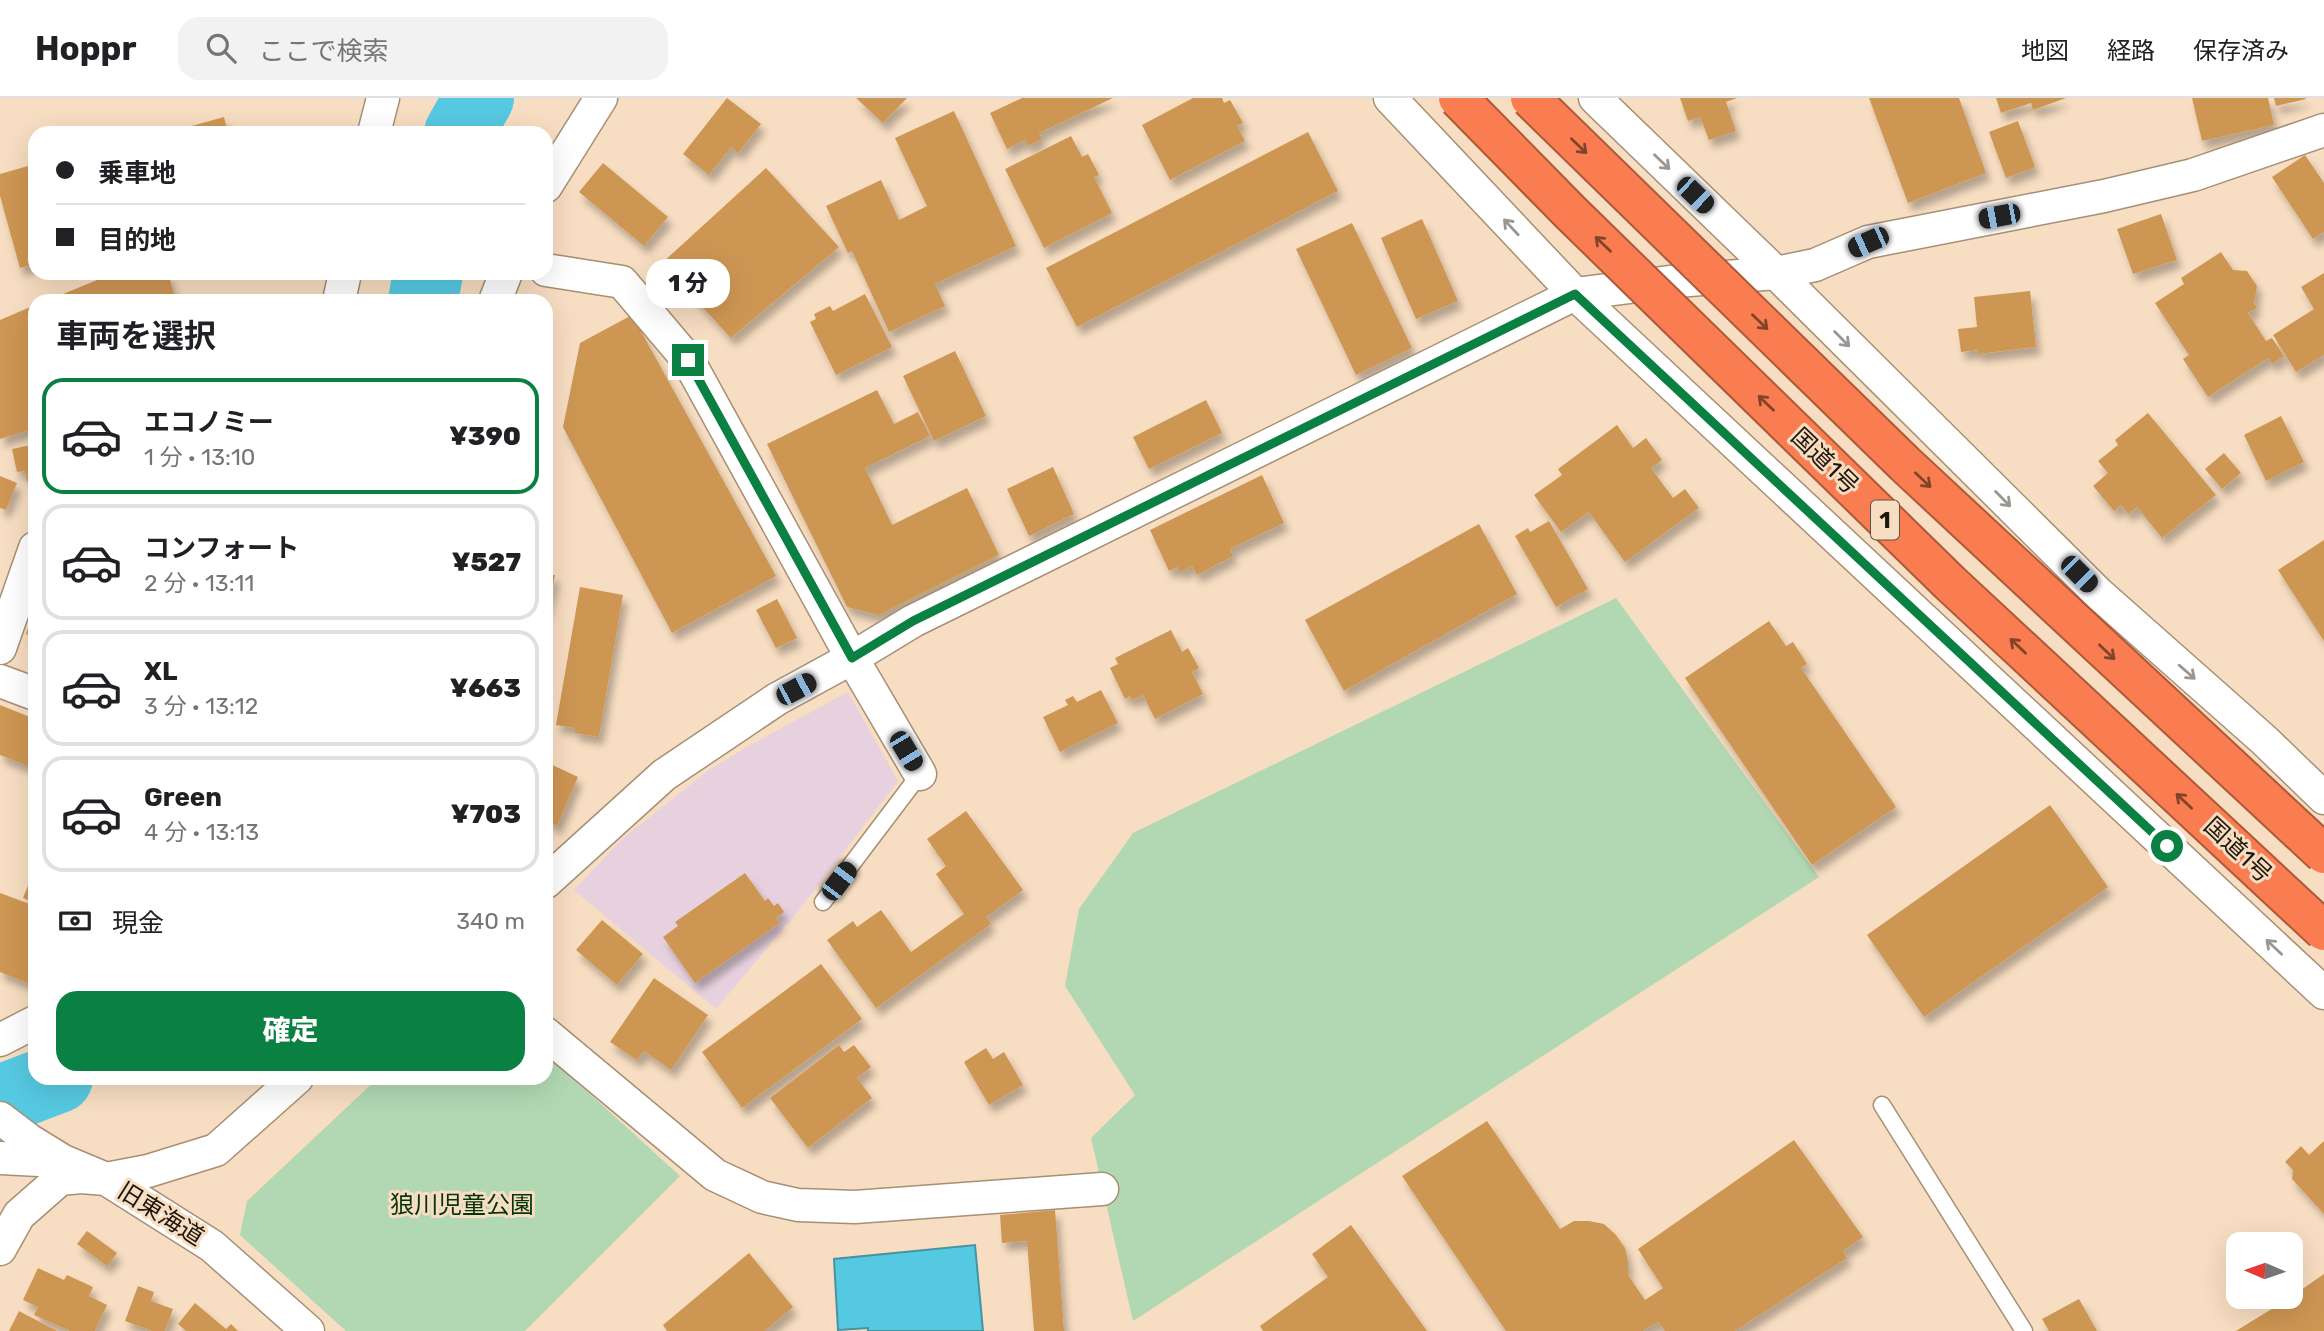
<!DOCTYPE html>
<html lang="ja">
<head>
<meta charset="utf-8">
<style>
  :root { --surface:#fff; --page:#f2f2f2; --text:#202124; --muted:#757577; --line:#e0e0e0; --accent:#0b8043 }
  body { margin:0; font-family:Rubik,"Noto Sans JP",sans-serif; background:var(--page); color:var(--text); height:100vh; display:flex; flex-direction:column; font-size:26px; white-space:nowrap }
  * { box-sizing:border-box; margin:0 }
  p { font-size:23px; color:var(--muted) }
  .icon { flex:none; width:38px; height:38px; fill:none; stroke:currentColor; stroke-width:2; stroke-linecap:round; stroke-linejoin:round }
  .map { position:relative; flex:1; overflow:hidden }
  .side { position:absolute; left:28px; top:196px; width:525px; height:791px; display:flex; flex-direction:column; background:var(--surface); border-radius:21px; box-shadow:0 7px 28px #0002 }
  .side>* { flex:none }
  .top-card { position:absolute; left:28px; top:28px; width:525px; height:154px; border-radius:21px; box-shadow:0 7px 28px #0002; display:grid; align-content:center; height:154px; padding:0 28px; background:var(--surface) }
  .needle { width:46px; rotate:272deg }
  .tools { position:absolute; left:2226px; top:1134px; display:grid; gap:14px }
  .tools a { display:grid; place-items:center; width:77px; height:77px; border-radius:14px; background:var(--surface); box-shadow:0 7px 28px #0002; font-size:35px }
  .end { position:absolute; width:32px; height:32px; margin:-16px; border:9px solid #0b8043; background:#fff; box-shadow:0 0 0 4px #fff }
  .from { border-radius:50% }
  .bubble { position:absolute; height:49px; border-radius:21px; background:var(--surface); box-shadow:0 7px 28px #0002; font-size:23px; font-weight:800; line-height:49px; text-align:center }
  .car { position:absolute; width:21px; height:42px; margin:-21px -10px; border-radius:9px; box-shadow:0 0 5px 2px #0007; background:linear-gradient(#222 24%,#8ab4d8 0 40%,#222 0 76%,#8ab4d8 0 86%,#222 0) }
  .top-card b { display:flex; align-items:center; gap:24px; height:66px; font-size:26px }
  .top-card b+b { border-top:2px solid var(--line) }
  .top-card i { width:18px; height:18px; background:var(--text) }
  ul { padding:0; list-style:none }
  li { display:flex; align-items:center; gap:21px; height:116px; margin:0 14px 10px; padding:0 14px; border:4px solid var(--line); border-radius:21px }
  li div { flex:1 }
  li b { display:block; font-size:26px }
  li em { font-style:normal; font-weight:800 }
  li.selected { border-color:var(--accent) }
  li>.icon { width:63px; height:63px; stroke-width:1.5 }
  h2 { padding:0 28px; font-size:32px; line-height:84px }
  .pay { display:flex; align-items:center; gap:18px; height:77px; padding:0 28px; font-size:26px }
  .pay p { margin-inline-start:auto }
  .primary-button { display:flex; gap:14px; margin-top:auto; padding:14px 28px }
  .primary-button a { flex:1; height:80px; border-radius:21px; background:var(--accent); color:#fff; font-size:28px; font-weight:800; line-height:80px; text-align:center }
  header { display:flex; align-items:center; gap:42px; box-sizing:border-box; height:98px; padding:0 35px; background:var(--surface); border-bottom:2px solid var(--line) }
  header strong { font-size:33px }
  nav { display:flex; gap:38px; margin-inline-start:auto; font-size:24px }
  .search { width:490px; height:63px; background:var(--page); display:flex; align-items:center; gap:18px; box-sizing:border-box; padding:0 24px; border-radius:21px; color:var(--muted); font-size:26px }
  .map>svg:first-child { display:block }
  .commercial { fill:#e7d1de }
  .green { fill:#b1d8b3 }
  .water { fill:#56c9e2; stroke:#4693a2; stroke-width:2 }
  .lines { fill:none; stroke-linecap:round; stroke-linejoin:round }
  .river { stroke:#56c9e2; stroke-width:70 }
  .building { fill:#ce9652; filter:url(#shadow) }
  .lane-casing { stroke:#a78f75; stroke-width:19 }
  .street-casing { stroke:#a78f75; stroke-width:35 }
  .lane { stroke:#fff; stroke-width:16 }
  .street { stroke:#fff; stroke-width:32 }
  .highway-bridge-casing { stroke:#ad5938; stroke-width:42; stroke-linecap:butt }
  .highway-bridge { stroke:#f97d50; stroke-width:38 }
  .oneway { stroke:#81442b }
  .oneway2 { stroke:#9a9692 }
  .route { stroke:#0b8043; stroke-width:9 }
  .labels { text-anchor:middle; stroke-width:6; stroke-linejoin:round; paint-order:stroke }
  .shield { fill:#f7ddc1; stroke:#605242; stroke-width:2 }
  .shield-label { font-size:23px; font-weight:bold; fill:#1f160c }
  .street-label { font-size:24px; fill:#1f160c; stroke:#f7ddc1 }
  .park-label { font-size:24px; fill:#03340c; stroke:#f7ddc1 }
</style>
</head>
<body>
<header>
<strong>Hoppr</strong>
<div class="search"><svg class="icon" aria-label="search" viewBox="0 0 24 24"><circle cx="10" cy="10" r="6"/><path d="M15 15l6 6"/></svg>ここで検索</div>
<nav><a>地図</a><a>経路</a><a>保存済み</a></nav>
</header>
<div class="map">
<svg width="2324" height="1233" viewBox="0 0 2324 1233">
  <defs>
    <filter id="shadow"><feDropShadow dx="4.5" dy="8" stdDeviation="3.5" flood-color="#0004"/></filter>
  </defs>
  <rect width="100%" height="100%" fill="#f7ddc1"/>
  <!-- commercial -->
  <path class="commercial" d="M848,594L898,683L799,812L716,911L574,792L621,742L709,672L747,649Z"/>
  <!-- green -->
  <path class="green" d="M1616,500L1819,779L1133,1223L1091,1040L1135,997L1065,888L1079,811L1133,735Z
    M546,956L680,1078L525,1233H346L240,1137L247,1103L378,980H546Z"/>
  <!-- water -->
  <path class="water" d="M975,1147L983,1233H868V1230L838,1232L834,1161Z"/>
  <g class="lines">
    <!-- river -->
    <path class="river" d="M459,35L479,0
      M423,203L428,175
      M0,1002L58,980"/>
  </g>
  <!-- building -->
  <path class="building" d="M727,0L761,26L738,55L731,49L709,77L683,56Z
    M856,0H907L883,25Z
    M1022,0H1113L1039,35L1042,41L1028,48L1025,42L1007,51L990,15Z
    M1193,0H1222L1224,5L1230,2L1243,25L1237,28L1245,43L1170,82L1142,27Z
    M1680,0H1737L1726,4L1736,33L1709,42L1700,19L1688,23Z
    M1869,0H1959L1986,75L1908,105Z
    M1996,0H2066L2033,12L2031,5L2001,15Z
    M2192,0H2268L2274,27L2202,43Z
    M2274,0H2306V1L2276,8Z
    M954,13L1016,148L935,186L945,208L889,234L852,153L848,155L826,108L881,82L899,122L927,108L895,40Z
    M224,19L228,35H178L177,32Z
    M2018,23L2035,69L2006,80L1989,34Z
    M1308,34L1338,93L1077,229L1046,170Z
    M1071,38L1082,59L1088,56L1099,77L1094,79L1112,115L1044,150L1005,71Z
    M2305,57L2324,85V134L2313,141L2272,79Z
    M603,65L668,119L644,148L579,94Z
    M35,66V166L20,170L0,98V76Z
    M766,70L839,149L731,240L662,165Z
    M2161,116L2177,162L2133,176L2117,131Z
    M1422,121L1458,203L1416,221L1381,140Z
    M1352,125L1412,250L1356,277L1296,151Z
    M2221,154L2233,172L2247,173L2257,188L2254,206L2257,210L2248,215L2266,243L2272,240L2284,258L2272,266L2268,260L2208,299L2183,261L2189,257L2155,205L2184,186L2181,180Z
    M157,175H168L176,203H46L102,180Z
    M2324,175V257L2296,274L2273,237L2314,211L2301,189Z
    M2030,193L2036,249L1978,256V252L1961,254L1958,231L1977,229L1974,199Z
    M865,196L892,249L836,277L810,224L816,221L814,216L830,208L833,213Z
    M35,207V330L0,341V222Z
    M632,217L776,478L672,535L563,329L580,245Z
    M955,253L986,318L934,343L903,278Z
    M877,292L894,326L918,314L930,338L865,370L892,427L967,390L999,457L879,517L847,509L767,346Z
    M1206,302L1222,335L1149,371L1133,339Z
    M2148,315L2216,397L2162,440L2137,409L2128,416L2121,407L2114,413L2093,388L2108,375L2098,363L2118,347L2115,342Z
    M2281,318L2304,364L2266,383L2244,337Z
    M1617,327L1633,350L1646,340L1662,362L1651,370L1673,400L1685,391L1699,410L1625,464L1589,414L1561,434L1534,397L1562,377L1558,371Z
    M35,346V382L27,384L25,373L17,374L12,351Z
    M2224,355L2241,375L2222,391L2205,371Z
    M1053,369L1074,416L1029,438L1007,391Z
    M1262,377L1284,425L1230,451L1233,458L1197,477L1192,468L1180,474L1177,469L1169,473L1150,432Z
    M0,378L17,385L6,412L0,410Z
    M1549,423L1588,491L1556,509L1515,438L1528,430L1530,434Z
    M1479,426L1517,496L1344,593L1305,522Z
    M2324,442V543L2278,472Z
    M546,476L555,477L547,515H546Z
    M580,489L623,497L599,639L575,635V630L556,627Z
    M777,501L797,540L776,550L756,512Z
    M34,509H35V540L26,536Z
    M1769,523L1786,548L1793,544L1807,566L1801,570L1896,709L1812,767L1685,580Z
    M1171,532L1182,554L1188,550L1199,570L1192,574L1203,596L1155,621L1143,597L1132,602L1130,598L1125,601L1110,570L1118,566L1115,560Z
    M1101,592L1118,625L1060,654L1043,619L1068,607L1065,602L1073,598L1077,604Z
    M0,607L35,621V658L31,669L0,657Z
    M546,664L578,679L557,728L546,723Z
    M2050,707L2108,789L1924,919L1867,837Z
    M966,713L1023,792L986,819L991,826L876,910L827,842L853,823L857,829L881,812L911,854L964,816L936,776L946,768L927,741Z
    M35,770V805L23,800Z
    M745,775L765,803L768,800L774,808L778,805L784,814L776,820L780,825L695,885L663,839L678,828L675,824Z
    M0,795L35,808V888L0,874Z
    M602,822L643,856L617,887L576,852Z
    M821,866L862,921L742,1010L702,954Z
    M654,880L708,917L671,972L644,953L637,962L610,944Z
    M839,947L844,954L854,947L871,969L857,980L872,1000L808,1050L770,1000Z
    M986,950L993,961L1004,954L1023,987L989,1007L964,964Z
    M1487,1023L1560,1131L1574,1123H1589L1604,1126L1616,1137L1625,1150L1628,1163V1177L1645,1202L1663,1190L1638,1151L1794,1042L1863,1139L1843,1153L1847,1160L1735,1233H1665L1658,1224L1643,1233H1506L1402,1078Z
    M2324,1043V1116L2292,1081L2293,1072L2285,1064L2301,1048L2309,1057Z
    M1055,1112L1064,1233H1034L1027,1143L1002,1145L1000,1117Z
    M1351,1127L1427,1233H1263L1260,1228L1328,1179L1312,1156Z
    M87,1133L117,1155L107,1168L77,1146Z
    M749,1155L793,1209L765,1233H667L663,1227Z
    M38,1170L64,1182L67,1177L93,1189L89,1198L107,1207L95,1233H70L34,1217L38,1209L23,1202Z
    M2324,1176V1233H2236L2291,1199Z
    M138,1188L154,1194L151,1203L173,1211L165,1233H152L125,1223Z
    M2079,1201L2097,1233H2049L2042,1221Z
    M195,1205L226,1231L231,1226L238,1233H186L178,1226Z
    M19,1213L57,1233H9Z"/>
  <g class="lines">
    <!-- lane casing -->
    <g class="lane-casing">
      <path id="lane" d="M823,804L920,676
        M1882,1007L2024,1233"/>
    </g>
    <!-- street casing -->
    <g class="street-casing">
      <path id="street" d="M1390,0L1575,196L2324,895
        M1595,0L1776,175L2098,495L2264,642L2324,700
        M374,35L383,0
        M546,88L601,0
        M546,172L622,184L688,262L852,560L920,676
        M339,203L345,175
        M495,203L506,175
        M0,550L35,450
        M0,583L35,596
        M546,784L664,677L777,601L852,560L913,523L1575,196L1677,183L1776,175L1815,167L1868,144L2104,98L2193,77L2324,32
        M546,936L715,1077L762,1099L798,1107L855,1109L1102,1091
        M0,942L35,924
        M0,1020L29,1042L63,1063L106,1081L212,1148L308,1233
        M0,1060L58,1063
        M0,1151L19,1117L60,1081L81,1079L106,1081L148,1073L216,1052L297,980"/>
    </g>
    <!-- lane -->
    <use href="#lane" class="lane"/>
    <!-- street -->
    <use href="#street" class="street"/>
    <!-- highway-bridge casing -->
    <g class="highway-bridge-casing">
      <path id="highway-bridge" d="M1458,0L1571,115L1950,485L2324,833
        M1530,0L1905,366L2324,756"/>
    </g>
    <!-- highway-bridge -->
    <use href="#highway-bridge" class="highway-bridge"/>
  </g>
  <!-- one-way arrows -->
  <defs><path id="oneway-shaft" d="M-6 0H5M1.5-3L5.5 0L1.5 3" fill="none" stroke-width="1.6" stroke-linecap="round" stroke-linejoin="round" transform="scale(1.75)"/></defs>
  <g class="oneway">
    <use href="#oneway-shaft" transform="translate(1579 48) rotate(44)"/>
    <use href="#oneway-shaft" transform="translate(1603 146) rotate(-136)"/>
    <use href="#oneway-shaft" transform="translate(1760 224) rotate(44)"/>
    <use href="#oneway-shaft" transform="translate(1766 305) rotate(-136)"/>
    <use href="#oneway-shaft" transform="translate(1923 382) rotate(43)"/>
    <use href="#oneway-shaft" transform="translate(2018 548) rotate(-137)"/>
    <use href="#oneway-shaft" transform="translate(2107 554) rotate(43)"/>
    <use href="#oneway-shaft" transform="translate(2184 703) rotate(-137)"/>
  </g>
  <g class="oneway2">
    <use href="#oneway-shaft" transform="translate(1662 64) rotate(44)"/>
    <use href="#oneway-shaft" transform="translate(1511 129) rotate(-133)"/>
    <use href="#oneway-shaft" transform="translate(1842 241) rotate(45)"/>
    <use href="#oneway-shaft" transform="translate(2003 401) rotate(45)"/>
    <use href="#oneway-shaft" transform="translate(2187 574) rotate(41)"/>
    <use href="#oneway-shaft" transform="translate(2274 849) rotate(-137)"/>
  </g>
  <g class="lines">
    <!-- route -->
    <path class="route" d="M688,262L852,560L913,523L1575,196L2167,748"/>
  </g>
  <g class="labels">
    <!-- shield labels -->
    <rect class="shield" x="1871" y="402.5" width="28" height="39" rx="5"/>
    <g class="shield-label">
      <text x="1885" y="430">1</text>
    </g>
    <!-- street labels -->
    <g class="street-label">
      <text transform="translate(1825 363) rotate(44)" y="8">国道1号</text>
      <text transform="translate(2238 752) rotate(43)" y="8">国道1号</text>
      <text transform="translate(161 1116) rotate(32)" y="8">旧東海道</text>
    </g>
    <!-- park labels -->
    <g class="park-label">
      <text x="462" y="1115">狼川児童公園</text>
    </g>
  </g>
</svg>
<div class="tools">
<a><svg class="needle" viewBox="-14 -14 28 28"><path d="M0-13l5 13h-10z" fill="#e53935"/><path d="M0 13l5-13h-10z" fill="#757577"/></svg></a>
</div>
<i class="end from" style="left:2167px;top:748px"></i>
<i class="end" style="left:688px;top:262px"></i>
<div class="bubble" style="left:646px;top:161px;width:84px">1 分</div>
<i class="car" style="left:1695px;top:97px;rotate:134deg"></i>
<i class="car" style="left:1999px;top:118px;rotate:259deg"></i>
<i class="car" style="left:1868px;top:144px;rotate:246deg"></i>
<i class="car" style="left:2079px;top:476px;rotate:135deg"></i>
<i class="car" style="left:796px;top:591px;rotate:62deg"></i>
<i class="car" style="left:906px;top:653px;rotate:149deg"></i>
<i class="car" style="left:839px;top:783px;rotate:37deg"></i>
<div class="top-card">
<b><i class="from"></i>乗車地</b>
<b><i></i>目的地</b>
</div>
<section class="side">
<h2>車両を選択</h2>
<ul>
<li class="selected"><svg class="icon" aria-label="car" viewBox="0 0 24 24"><path d="M5 17H2v-5l4-1 3-4h7l3 4 3 1v5h-3M9 17h6M6 11h13"/><circle cx="7" cy="17" r="2"/><circle cx="17" cy="17" r="2"/></svg><div><b>エコノミー</b><p>1 分 · 13:10</p></div><em>¥390</em></li>
<li><svg class="icon" aria-label="car" viewBox="0 0 24 24"><path d="M5 17H2v-5l4-1 3-4h7l3 4 3 1v5h-3M9 17h6M6 11h13"/><circle cx="7" cy="17" r="2"/><circle cx="17" cy="17" r="2"/></svg><div><b>コンフォート</b><p>2 分 · 13:11</p></div><em>¥527</em></li>
<li><svg class="icon" aria-label="car" viewBox="0 0 24 24"><path d="M5 17H2v-5l4-1 3-4h7l3 4 3 1v5h-3M9 17h6M6 11h13"/><circle cx="7" cy="17" r="2"/><circle cx="17" cy="17" r="2"/></svg><div><b>XL</b><p>3 分 · 13:12</p></div><em>¥663</em></li>
<li><svg class="icon" aria-label="car" viewBox="0 0 24 24"><path d="M5 17H2v-5l4-1 3-4h7l3 4 3 1v5h-3M9 17h6M6 11h13"/><circle cx="7" cy="17" r="2"/><circle cx="17" cy="17" r="2"/></svg><div><b>Green</b><p>4 分 · 13:13</p></div><em>¥703</em></li>
</ul>
<div class="pay"><svg class="icon" aria-label="cash" viewBox="0 0 24 24"><path d="M3 7h18v10H3z"/><circle cx="12" cy="12" r="2"/></svg>現金<p>340 m</p></div>
<div class="primary-button"><a>確定</a></div>
</section>
</div>
</body>
</html>
